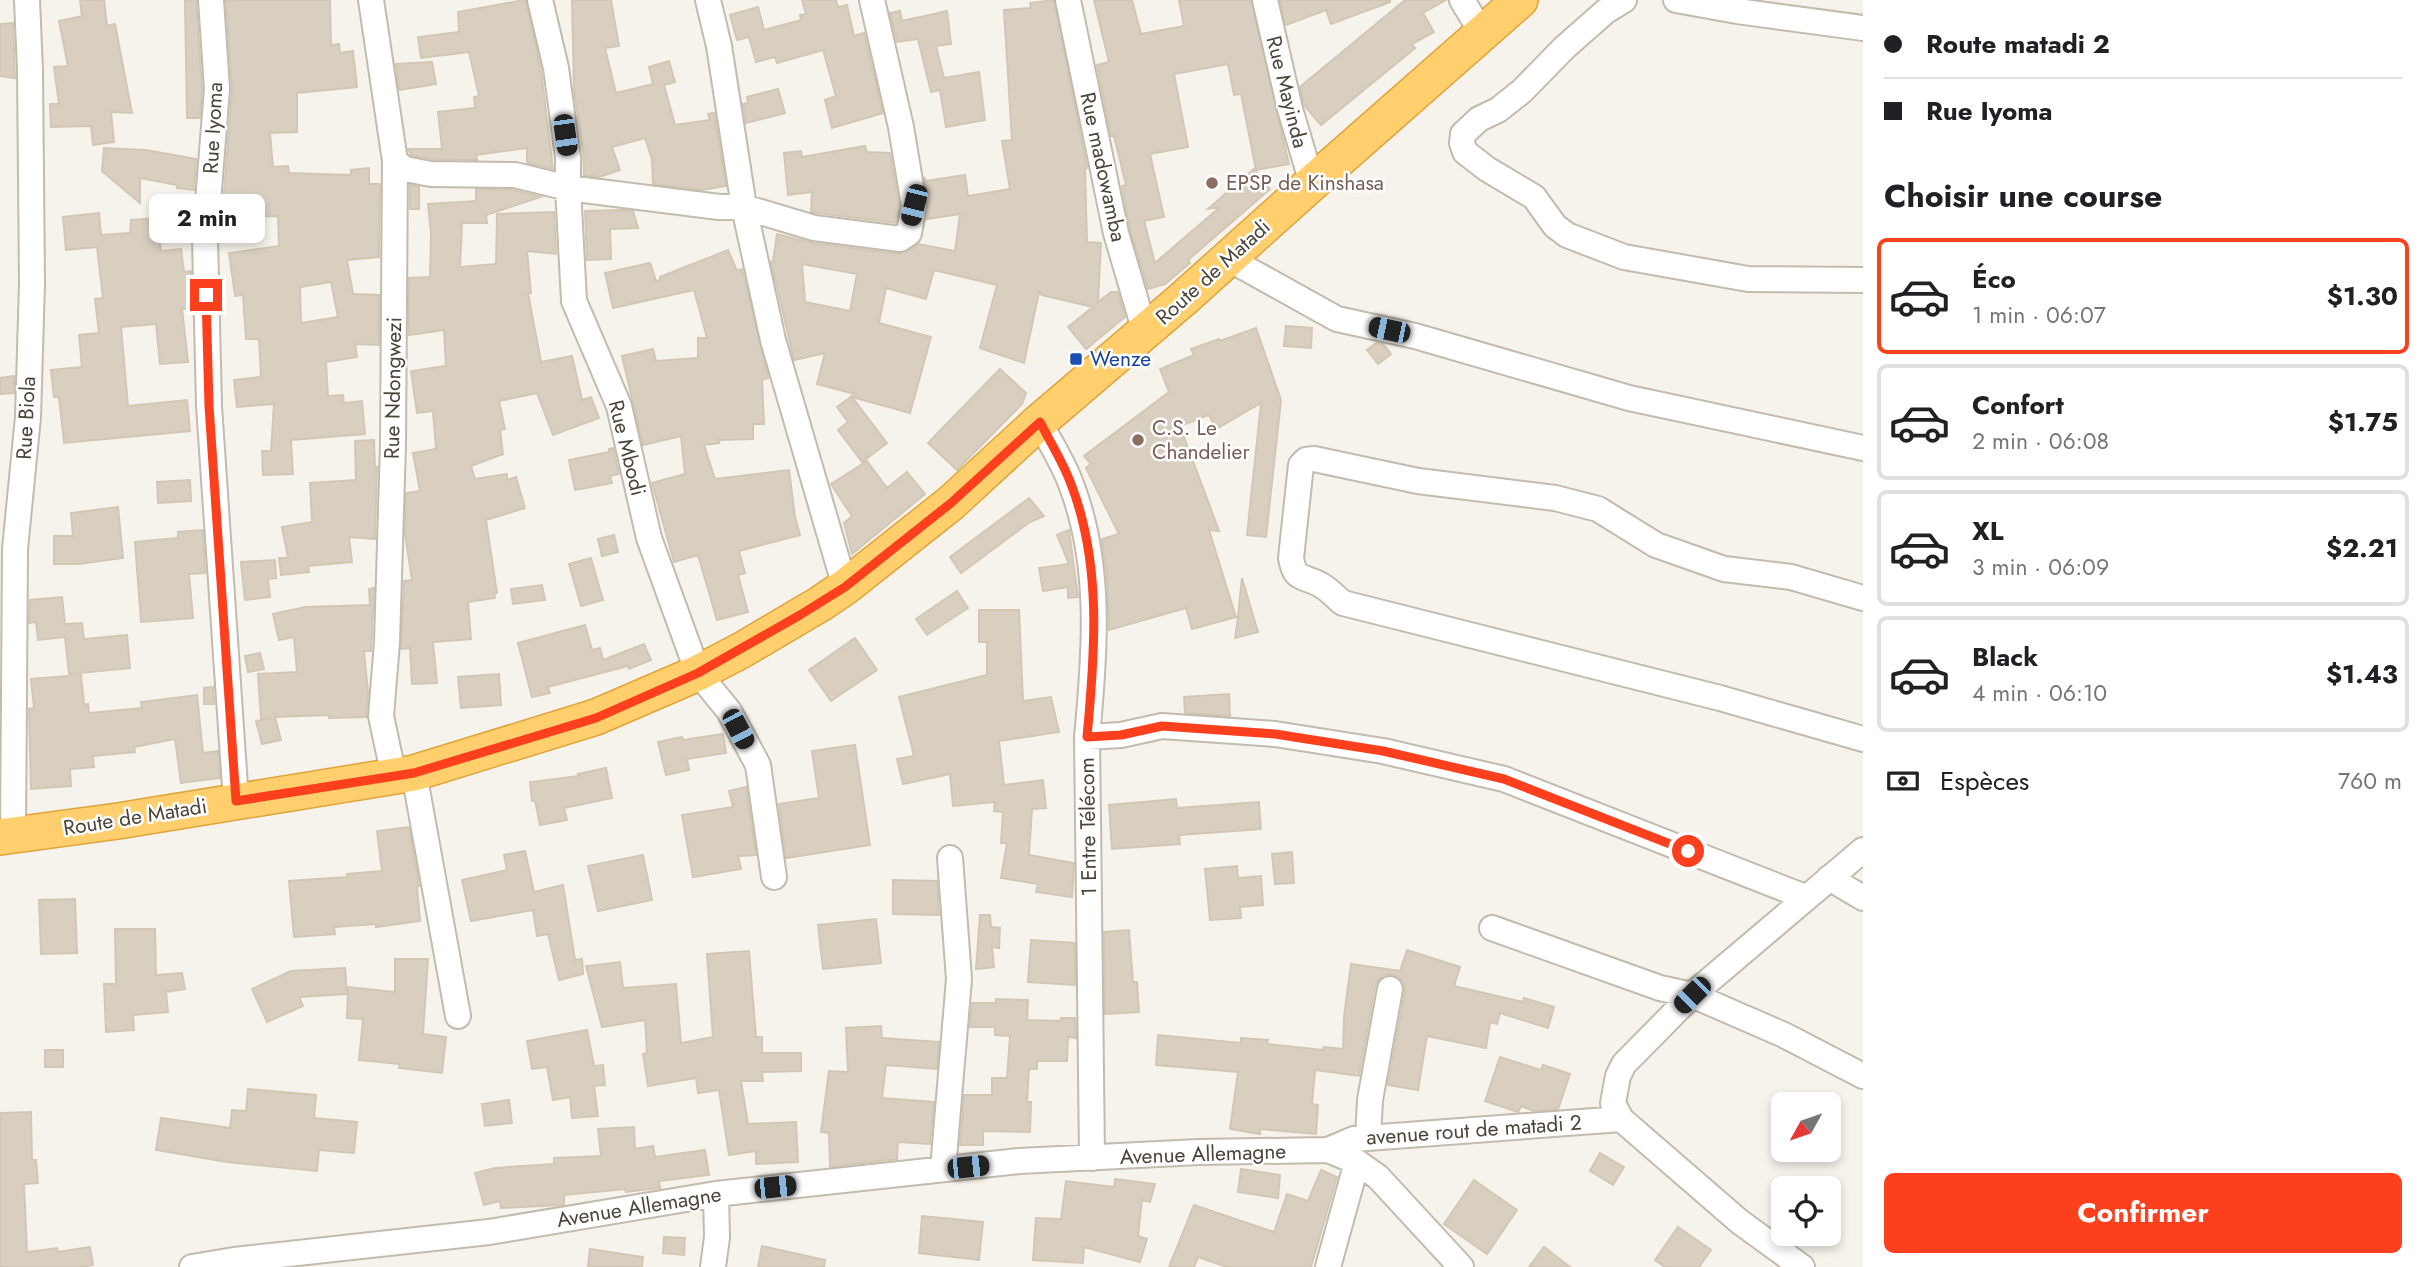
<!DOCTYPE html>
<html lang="fr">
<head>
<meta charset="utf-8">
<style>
  :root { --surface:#fff; --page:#f2f2f2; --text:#202124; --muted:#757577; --line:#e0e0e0; --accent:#fc3f1d }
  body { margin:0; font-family:Jost,sans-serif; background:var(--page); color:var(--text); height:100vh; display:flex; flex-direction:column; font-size:26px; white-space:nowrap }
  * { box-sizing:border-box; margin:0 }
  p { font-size:23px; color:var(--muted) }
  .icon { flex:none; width:38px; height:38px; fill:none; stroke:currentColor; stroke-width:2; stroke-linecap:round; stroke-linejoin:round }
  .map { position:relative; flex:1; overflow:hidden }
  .sheet { display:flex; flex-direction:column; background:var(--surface); width:560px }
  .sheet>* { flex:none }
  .banner { display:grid; align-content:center; height:154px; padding:0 21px; background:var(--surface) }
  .needle { width:46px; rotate:230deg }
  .controls { position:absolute; left:1771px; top:1092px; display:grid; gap:14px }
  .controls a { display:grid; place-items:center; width:70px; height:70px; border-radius:10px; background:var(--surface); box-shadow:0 4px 10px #0003; font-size:35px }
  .end { position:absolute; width:32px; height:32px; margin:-16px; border:9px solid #fc3f1d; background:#fff; box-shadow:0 0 0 4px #fff }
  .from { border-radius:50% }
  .bubble { position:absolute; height:49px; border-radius:10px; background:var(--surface); box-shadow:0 4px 10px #0003; font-size:23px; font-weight:700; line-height:49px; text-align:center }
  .car { position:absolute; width:21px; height:42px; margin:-21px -10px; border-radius:9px; box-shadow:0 0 5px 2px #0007; background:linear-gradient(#222 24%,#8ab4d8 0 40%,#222 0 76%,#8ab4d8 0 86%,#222 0) }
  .banner b { display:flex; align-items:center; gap:24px; height:66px; font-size:26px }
  .banner b+b { border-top:2px solid var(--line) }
  .banner i { width:18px; height:18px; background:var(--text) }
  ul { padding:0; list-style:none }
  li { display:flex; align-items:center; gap:21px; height:116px; margin:0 14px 10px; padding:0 7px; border:4px solid var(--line); border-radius:10px }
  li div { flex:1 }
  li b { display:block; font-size:26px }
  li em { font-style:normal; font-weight:700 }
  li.selected { border-color:var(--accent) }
  li>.icon { width:63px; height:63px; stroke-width:1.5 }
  h2 { padding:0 21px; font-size:32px; line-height:84px }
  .pay { display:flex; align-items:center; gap:18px; height:77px; padding:0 21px; font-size:26px }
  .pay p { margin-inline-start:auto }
  .cta { display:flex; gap:14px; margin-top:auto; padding:14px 21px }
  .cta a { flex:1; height:80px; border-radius:10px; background:var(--accent); color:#fff; font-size:28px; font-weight:700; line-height:80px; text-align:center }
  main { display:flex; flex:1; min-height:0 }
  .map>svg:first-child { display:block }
  .building { fill:#d8cfc1; stroke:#d3c7b4; stroke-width:2; fill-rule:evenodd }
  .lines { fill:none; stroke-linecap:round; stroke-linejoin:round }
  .minor-casing { stroke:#c2bbae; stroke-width:28 }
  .highway-casing { stroke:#e0a43c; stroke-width:38 }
  .minor { stroke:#fff; stroke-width:24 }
  .highway { stroke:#ffcf6e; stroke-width:35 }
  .route { stroke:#fc3f1d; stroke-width:9 }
  .education-dot { fill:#8d6e63; stroke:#fff; stroke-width:2.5 }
  .transit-dot { fill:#1a4fb4; stroke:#fff; stroke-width:2.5 }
  .labels { text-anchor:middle; stroke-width:5; stroke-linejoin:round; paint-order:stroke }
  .street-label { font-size:21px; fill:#4b4439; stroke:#fff }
  .education-label { font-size:21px; fill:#785e54; stroke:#fff; text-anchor:start }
  .transit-label { font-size:21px; fill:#164399; stroke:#fff; text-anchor:start }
</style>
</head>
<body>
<main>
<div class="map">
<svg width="1863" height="1267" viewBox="0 0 1863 1267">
  <rect width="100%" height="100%" fill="#f6f3ec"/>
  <!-- building -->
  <path class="building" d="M80,0H104L107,26L115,24L132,113L111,112L114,142L93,145L91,126L51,127L50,104H59L54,67L68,66L59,21L82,16Z
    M185,0H196L202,89L200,118H187Z
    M244,0H330L331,45L339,44L340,53L353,51L357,87L297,93V132L270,133L273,167L288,166L289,173L351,175V170L369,168V184H380L379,257L347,260L353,294L379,295V345L355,344L357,357L326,362L328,396L343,395L344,403L362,401L365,434L291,440L293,474L263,475L262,451H271L274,404L237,407L234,380L261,377L259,339H246L243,295L235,296L229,253L279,246L278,216L228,217L226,194L224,193L232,90L226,1ZM331,282L338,317L301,323L300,287Z
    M524,0H526L541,71L553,169L527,163V148L476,155L477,160L433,159L411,155L408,149H442L438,112L475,108L474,97L479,96L469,52L421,58L418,37L459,32L458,12Z
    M572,0H611L619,46L605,48L616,93L653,84L649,67L669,61L675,82L664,85L675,125L710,120L708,114L714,113L726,186L701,190L653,184L652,159L645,138L612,147L620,170L599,177L584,175L583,151L574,90Z
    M802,0H836L838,7L847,5L854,36L864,33L883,113L832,128L825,100L836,96L823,50L777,63L775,57L756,62L749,37L737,40L730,15L758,7L764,30L801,20L800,15L806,14Z
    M1054,0L1087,168L1085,169L1087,242L1101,243L1098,302L1111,292H1118L1125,317L1086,349L1068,327L1093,307L1042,295L1039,292L1024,363L980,348L997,285L934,270L926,299L886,288L879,323L931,337L910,413L852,397L887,443L862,462L838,430L848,422L837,407L855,394L817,384L825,353L794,360L771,262L773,261L777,234L812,243L898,254L908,251L918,244L955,251L960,214L927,219L929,203L924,177L926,181L965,175L968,196L1010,189L1002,141L1012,140L1004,10L1031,8L1030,3ZM802,264L857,274L850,311L805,302Z
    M1094,0H1132L1141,34L1184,26L1179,0H1251L1289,164L1256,170L1241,94L1234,95L1228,64L1174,74L1188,147L1150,154L1164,217L1144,221L1155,263L1220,207L1208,209L1254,169L1270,189L1188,260L1190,263L1165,284L1148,289L1130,229L1122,186L1126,185L1114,136H1111L1097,65L1109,62Z
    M1280,0H1390V2L1331,24L1326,10L1286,25Z
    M1405,0H1446L1423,13L1434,32L1412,44L1415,48L1321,125L1304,105L1300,87Z
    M900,11L902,21L947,11L951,44L936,46L944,78L979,72L985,120L946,127L940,90L931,92L918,39L897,42L890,13Z
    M13,23L15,78L0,76V24Z
    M432,62L436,84L399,90L396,64Z
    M778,89L785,113L746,123L743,104L748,103L747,97Z
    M865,146L867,152L890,153L899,205L896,223L817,213L811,212L812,192L788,195L784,153L801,151L802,157Z
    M104,148L146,150L196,159L194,190L177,188V185L140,178V203L102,171Z
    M410,185L419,187V209H410Z
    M476,189L513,190L541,197L486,215L487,223H462L460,267L496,264L497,214L554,212L556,254L527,251L531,293H528L541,362L572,356L582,400L591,397L599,418L553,435L537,393L499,401L505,429L500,430L503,454L471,466L475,479L507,474V480L516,477L525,508L486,520L497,593H494L495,598L468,602L471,639L433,642L437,683L412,684L410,648L401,649L404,581L412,580L405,534L406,493L420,491L413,453L436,449L433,411L417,413L411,371L446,366L444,330L409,335V278L430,277L431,233L428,204L476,201Z
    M624,210L633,211L638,228L610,229L611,259L587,260L585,211Z
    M99,213L101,235L130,233L131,220L157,218L161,251L181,249L184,272L191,271L192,308L182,309L188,362L160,364L156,324L121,327L128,406L187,400L190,431L64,443L59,397H54L51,370L82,367L79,335L99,333L95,299L103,298L97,247L66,250L63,217Z
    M728,250L737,271L742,269L768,376V378L762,380L764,424H753V439L719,440V443L704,445L715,479L789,470L795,517L800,535L739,551L745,573L738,575L748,612L717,620L698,555L674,562L652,483L685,474L681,436L643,445L622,356L653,349L656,361L698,358V338H707L694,290L613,308L605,273L650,263L656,281L660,280V277Z
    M1286,326L1312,328L1311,348L1284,346Z
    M1256,328L1281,400L1266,537L1247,535L1261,403L1216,429L1209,415L1180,426L1219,531L1209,530L1236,617L1192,629L1186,608L1109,630L1107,576L1102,539L1119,534L1086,468L1091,464L1084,456L1169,392L1160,369L1194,355L1191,349L1219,339L1220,341Z
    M1376,343L1383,344L1391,354L1378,364L1367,350Z
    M1000,369L1026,393L1022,404L957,470L928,443Z
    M14,376V393L0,394V378Z
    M374,440L375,468L377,467L375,539L349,537L352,562L308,566L309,572L281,575L279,558H288L282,527L312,522L310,483L356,480L355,441Z
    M613,448L619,474L610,476L612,483L575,490L569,460L609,452V449Z
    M867,461L887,488L907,472L925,494L852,554L844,523L852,516L831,484Z
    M190,480L191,501L158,503L157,482Z
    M1029,498L1044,516L1030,522L961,573L950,557Z
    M118,507L123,558L79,564H54V536H73L71,513Z
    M203,530L205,573L189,574L193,618L141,622L135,542L178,538V532Z
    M1069,530L1078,597L1068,598V587L1043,591L1039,568L1069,564L1057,535Z
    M614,535L618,552L602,556L598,539Z
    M591,558L603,600L581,606L569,564Z
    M275,560L276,578L268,579L270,597L245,600L241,562Z
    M1242,578L1258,632L1235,638L1237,625Z
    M542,585L545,600L513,604L511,589Z
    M374,588L371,651H364L368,692L366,717L329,718V715L275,717L281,740L262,744L256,721L271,718H261L258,674L297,672L294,637L279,640L273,614L305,607L370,605L369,589Z
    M957,591L968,608L927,635L916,619Z
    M62,597L65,624L82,623L84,639L127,635L130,668L69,674L65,637L38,640L36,622L29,623L30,600Z
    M979,610H1019L1023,701L1051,697L1059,732L999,741L1004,785L1043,780L1046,808L1032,809L1029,855L1074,863L1072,897L1036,892L1038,884L1001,878L1007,843H1001L1003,812L994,811L995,802L953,806L950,774L903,784L897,759L914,756L899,697L987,675V642H979Z
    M585,625L592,650L600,648L603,660L644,644L651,660L629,669L628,666L548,687L550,693L532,697L518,643Z
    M855,638L877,670L831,701L809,670Z
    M260,653L264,669L248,672L245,656Z
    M499,674L501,705L461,708L458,677Z
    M81,675L84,705L88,704L89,713L142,708L141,702L197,695L203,753L218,751L220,778L181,783L175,739L134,747L135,752L93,756L94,767L70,769L71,786L31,789L29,709L34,708L31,679Z
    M213,687L214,704H204V688Z
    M1229,694L1230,716L1185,713L1184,697Z
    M723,734L726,753L687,759L689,770L666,775L658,742L682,737L683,740Z
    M855,745L870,845L786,858L779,804L819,798L812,751Z
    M606,768L612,798L564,808L567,820L540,825L535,800L532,801L530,782L579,776L578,774Z
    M746,787L756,855L738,856L741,869L693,877L682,815L733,807L729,791Z
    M1176,799L1177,808L1259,802L1261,829L1179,835L1180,844L1112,849L1109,805Z
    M409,827L419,886L417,887L420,921L376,927V924L334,927L335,934L294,937L289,881L347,877V874L382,871L377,831Z
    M525,851L534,892L563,885L575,960L582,959L583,974L559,980L548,934L537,936L533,910L471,921L462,880L507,870L504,855Z
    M1292,852L1294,883L1275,884L1272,854Z
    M643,855L652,900L598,911L588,866Z
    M1237,866L1238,878L1261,876L1263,905L1240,907L1241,918L1210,920L1205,869Z
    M893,880L937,881L939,915L893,914Z
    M75,899L77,953L41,954L39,900Z
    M980,915H990L991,927L1000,928L999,948L992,947L994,967L976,969Z
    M876,919L881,963L823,969L818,925Z
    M115,929H155L156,975L182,973L185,989L166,992L168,1012L133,1015L134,1030L106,1032L104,984H116Z
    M1129,930L1133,982H1137L1139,1012L1105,1014L1104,932Z
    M1031,940L1075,943V985L1028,982Z
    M1407,950L1460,967L1454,986L1523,1002L1524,998L1554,1007L1548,1028L1500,1013L1497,1024L1490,1022L1486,1048L1427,1036L1418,1090L1388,1085L1405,991L1404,983L1399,977L1392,974L1384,975L1378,980L1375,986L1359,1076L1315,1070L1312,1104L1318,1105L1316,1134L1260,1129V1134L1230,1129L1238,1072L1156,1065L1158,1035L1241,1043V1038L1268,1040L1267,1044L1323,1050L1324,1047L1343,1049L1344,1017L1351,964L1400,971Z
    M749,951L756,1037H762V1053H801V1071L762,1072L763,1081H741L748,1124L796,1122L798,1162L756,1164V1151L729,1155L719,1090L698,1093L696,1078L648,1086L643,1054L647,1053L645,1020L602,1027L586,966L620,962L623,988L676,984L681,1043L713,1037L707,954Z
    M395,959H428L423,1034L446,1037L442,1073L399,1068L400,1064L359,1060L363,1019L347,1018L348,987L395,992Z
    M345,968L347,994L299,997L303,1006L267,1022L252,989L291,971Z
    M996,999L1028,1000L1027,1020L1061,1021V1018H1075L1076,1038L1068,1037L1067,1061H1037V1069H1029L1027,1102H1031L1030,1132L983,1131V1145H960L964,1095H992V1078H1007L1010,1036L995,1035V1027H970L972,1003H996Z
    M881,1026L882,1038L939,1042L937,1069L886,1065L882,1098L934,1102L930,1144L898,1142L897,1159L830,1167L829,1133L821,1132L829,1071L848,1072L846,1028Z
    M587,1030L594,1066L603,1065L605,1085L594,1086L598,1116L572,1118L570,1097L553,1100L547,1067L532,1069L527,1041Z
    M45,1050H63V1067H45Z
    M1500,1057L1541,1070L1543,1065L1570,1074L1558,1109L1534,1111L1521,1106L1518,1112L1485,1101Z
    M248,1089L316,1095L314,1118L357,1122L354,1153L319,1150L317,1171L227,1162L156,1150L161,1118L230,1128L232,1110L246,1111Z
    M509,1100L512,1123L485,1126L482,1104Z
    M31,1112L32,1160H36L38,1183L24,1184L27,1252L57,1248L58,1252L90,1247L93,1265L81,1267H0V1113Z
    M634,1127L635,1149L653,1146L655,1157L705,1150L709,1175L659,1181L660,1188L626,1192L625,1189L564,1195V1204L561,1205L501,1208L500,1201L484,1205L475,1173L495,1168L554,1164V1158L601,1156L598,1129Z
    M1600,1153L1624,1167L1613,1185L1590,1171Z
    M1241,1169L1280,1175L1278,1198L1238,1192Z
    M1321,1170L1337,1177L1311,1267H1227L1198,1257L1194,1267H1169L1194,1205L1274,1232L1287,1194L1308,1201Z
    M1115,1179L1155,1184L1150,1202L1142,1200L1138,1236L1147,1239L1140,1262L1084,1247L1083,1263L1033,1260L1036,1218L1061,1219L1066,1181L1114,1187Z
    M1474,1180L1517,1210L1487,1254L1444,1224Z
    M922,1216L983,1222L979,1260L919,1253Z
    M1678,1227L1711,1250L1699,1267H1665L1655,1260Z
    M664,1237L685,1238L684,1255L663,1253Z
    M762,1246L825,1260L824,1267H758Z
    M1544,1247L1570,1267H1529Z
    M590,1249L643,1257L642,1267L588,1266Z"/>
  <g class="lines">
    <!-- minor casing -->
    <g class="minor-casing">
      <path id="minor" d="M211,0L217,89L205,239L209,406L236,801
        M371,0L395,161L393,445L387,642L381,716L394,777
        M540,0L556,68L568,158V188L574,301L619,406L649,538L698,673L729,711L758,765L774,877
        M708,0L719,46L744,207L773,340L845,587
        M1068,0L1116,233L1145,332
        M1265,0L1290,109L1312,183
        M1462,0L1482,33
        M1624,0L1606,11L1564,48L1522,91L1498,110L1479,119L1463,134L1462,143L1465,152L1487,169L1534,197L1555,226L1567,235L1624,257L1748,279L1863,280
        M1676,0L1737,11L1863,28
        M395,161L405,169L431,174L515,175L568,188L719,207H744L814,228L900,239L909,233L914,205L901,127L872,0
        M1229,259L1337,319L1415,336L1629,398L1863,448
        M1039,422C1050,442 1063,462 1071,484C1102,564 1095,653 1087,737L1092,1158
        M1863,598L1791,577L1724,569L1656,545L1598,509L1555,498L1418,481L1314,459L1306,460L1301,465L1291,558C1295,581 1302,575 1319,584C1328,588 1335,597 1343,603L1720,698L1863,739
        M1087,737L1121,735L1162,726L1275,734L1383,751L1504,779L1805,897
        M414,773L458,1016
        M13,836L15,549L28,417L32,283L30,70L27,0
        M1829,878L1863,898
        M1492,928L1660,988L1692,995L1784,1035L1863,1076
        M1368,1138L1370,1100L1390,989
        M1328,1150L1354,1139L1621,1119
        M943,1169L959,979L950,858
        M192,1267L234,1260L489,1232L716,1194L1019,1161L1199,1152L1328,1150L1357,1162L1378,1177L1461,1267
        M713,1267L717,1237L716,1194
        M1328,1267L1357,1162
        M1802,1267L1740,1222L1621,1119L1613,1103L1618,1076L1624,1064L1692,995L1863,850"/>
    </g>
    <!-- highway casing -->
    <g class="highway-casing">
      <path id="highway" d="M0,837L118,821L414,773L596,717L698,673L742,650L820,604L845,587L951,503L1039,422L1183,299L1312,183L1520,0"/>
    </g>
    <!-- minor -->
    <use href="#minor" class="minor"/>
    <!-- highway -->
    <use href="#highway" class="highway"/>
  </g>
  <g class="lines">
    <!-- route -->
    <path class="route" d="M206,295L209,406L236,801L414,773L596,718L698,673L800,615L845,587L951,503L1040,422C1050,442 1063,462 1071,484C1102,564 1095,653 1087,737L1121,735L1162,726L1275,734L1383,751L1504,779L1688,851"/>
  </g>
  <!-- markers -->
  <g class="education-dot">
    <circle cx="1212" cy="183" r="7"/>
    <circle cx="1138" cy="440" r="7"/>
  </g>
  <rect class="transit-dot" x="1069" y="352" width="14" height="14" rx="3.5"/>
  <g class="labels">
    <!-- street labels -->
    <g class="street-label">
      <text transform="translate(1287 92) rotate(76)" y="7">Rue Mayinda</text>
      <text transform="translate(213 128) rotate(-87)" y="7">Rue Iyoma</text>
      <text transform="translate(1103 167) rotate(78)" y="7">Rue madowamba</text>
      <text transform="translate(1213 272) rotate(-42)" y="7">Route de Matadi</text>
      <text transform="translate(393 388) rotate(-89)" y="7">Rue Ndongwezi</text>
      <text transform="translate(26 418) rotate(-87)" y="7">Rue Biola</text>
      <text transform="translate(627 448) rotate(76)" y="7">Rue Mbodi</text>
      <text transform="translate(135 817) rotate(-9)" y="7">Route de Matadi</text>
      <text transform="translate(1088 827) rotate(-91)" y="7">1 Entre Télécom</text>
      <text transform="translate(1474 1130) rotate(-4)" y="7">avenue rout de matadi 2</text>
      <text transform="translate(1203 1154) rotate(-2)" y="7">Avenue Allemagne</text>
      <text transform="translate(639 1207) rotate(-9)" y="7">Avenue Allemagne</text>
    </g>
    <!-- education labels -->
    <g class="education-label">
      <text x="1226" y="190">EPSP de Kinshasa</text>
      <text x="1152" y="435">C.S. Le<tspan x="1152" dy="24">Chandelier</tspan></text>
    </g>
    <!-- transit labels -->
    <g class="transit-label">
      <text x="1090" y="366">Wenze</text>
    </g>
  </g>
</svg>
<div class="controls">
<a><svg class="needle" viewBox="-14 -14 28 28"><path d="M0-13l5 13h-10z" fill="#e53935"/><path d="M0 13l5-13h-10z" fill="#757577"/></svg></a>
<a><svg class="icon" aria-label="locate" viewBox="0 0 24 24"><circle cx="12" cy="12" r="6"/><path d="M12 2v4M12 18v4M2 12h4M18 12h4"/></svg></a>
</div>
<i class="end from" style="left:1688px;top:851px"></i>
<i class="end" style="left:206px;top:295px"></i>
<div class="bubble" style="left:149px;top:194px;width:116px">2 min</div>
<i class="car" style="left:565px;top:135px;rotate:172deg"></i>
<i class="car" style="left:914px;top:205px;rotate:194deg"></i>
<i class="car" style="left:1389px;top:330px;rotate:282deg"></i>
<i class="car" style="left:738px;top:729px;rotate:152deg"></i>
<i class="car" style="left:1692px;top:995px;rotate:225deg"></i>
<i class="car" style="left:968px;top:1167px;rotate:84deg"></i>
<i class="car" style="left:775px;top:1187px;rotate:84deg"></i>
</div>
<section class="sheet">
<div class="banner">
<b><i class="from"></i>Route matadi 2</b>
<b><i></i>Rue Iyoma</b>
</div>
<h2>Choisir une course</h2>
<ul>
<li class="selected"><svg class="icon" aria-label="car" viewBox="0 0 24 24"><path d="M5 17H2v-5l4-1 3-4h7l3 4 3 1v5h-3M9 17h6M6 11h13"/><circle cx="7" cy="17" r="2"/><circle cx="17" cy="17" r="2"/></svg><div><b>Éco</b><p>1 min · 06:07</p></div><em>$1.30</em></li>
<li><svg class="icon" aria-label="car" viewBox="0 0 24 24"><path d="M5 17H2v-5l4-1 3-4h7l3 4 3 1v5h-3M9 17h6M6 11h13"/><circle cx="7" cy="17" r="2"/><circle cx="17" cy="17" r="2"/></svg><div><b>Confort</b><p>2 min · 06:08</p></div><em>$1.75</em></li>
<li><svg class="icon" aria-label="car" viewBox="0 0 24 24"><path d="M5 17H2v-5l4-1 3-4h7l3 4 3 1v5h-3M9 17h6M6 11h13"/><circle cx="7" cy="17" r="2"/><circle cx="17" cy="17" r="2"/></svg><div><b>XL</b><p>3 min · 06:09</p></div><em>$2.21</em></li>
<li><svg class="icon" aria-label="car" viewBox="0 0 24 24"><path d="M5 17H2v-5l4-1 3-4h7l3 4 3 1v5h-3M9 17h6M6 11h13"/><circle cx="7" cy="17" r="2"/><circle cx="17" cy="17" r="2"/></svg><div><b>Black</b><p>4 min · 06:10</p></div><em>$1.43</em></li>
</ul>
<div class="pay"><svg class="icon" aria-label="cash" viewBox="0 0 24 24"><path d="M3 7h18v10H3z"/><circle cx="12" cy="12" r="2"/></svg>Espèces<p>760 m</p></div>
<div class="cta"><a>Confirmer</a></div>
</section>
</main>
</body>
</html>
